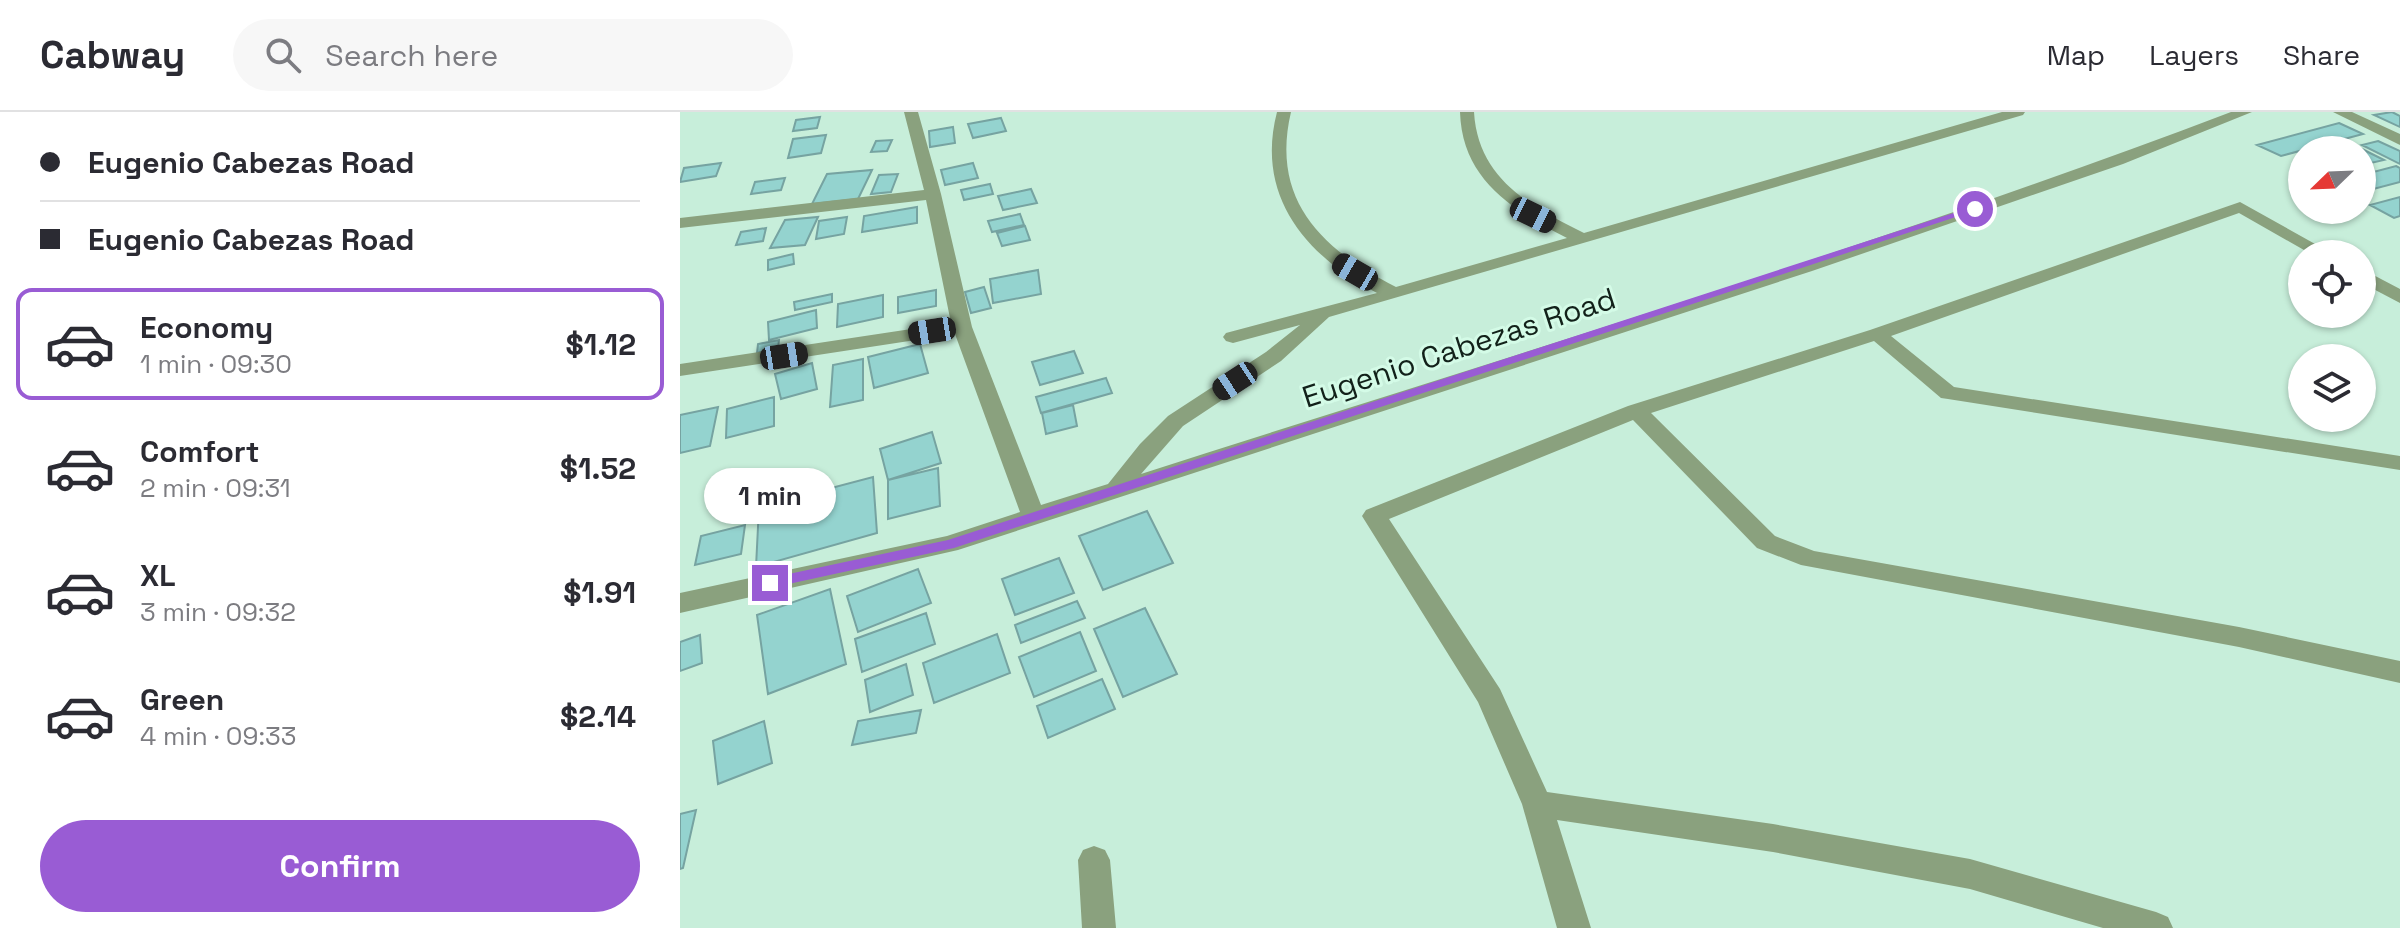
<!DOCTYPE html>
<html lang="en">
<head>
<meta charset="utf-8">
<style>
  :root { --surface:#fff; --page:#f7f7f7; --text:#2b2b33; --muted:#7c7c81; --line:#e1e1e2; --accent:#995cd4 }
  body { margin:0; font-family:"Space Grotesk",sans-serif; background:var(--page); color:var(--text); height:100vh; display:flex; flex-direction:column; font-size:30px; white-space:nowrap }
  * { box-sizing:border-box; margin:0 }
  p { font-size:26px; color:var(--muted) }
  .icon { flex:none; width:44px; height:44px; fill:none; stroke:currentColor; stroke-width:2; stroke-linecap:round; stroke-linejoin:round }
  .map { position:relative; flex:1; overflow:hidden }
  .details { display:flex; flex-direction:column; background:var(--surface); width:680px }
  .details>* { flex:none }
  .hud { display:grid; align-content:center; height:176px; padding:0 40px; background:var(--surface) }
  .needle { width:52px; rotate:247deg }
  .tools { position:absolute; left:1608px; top:24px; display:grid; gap:16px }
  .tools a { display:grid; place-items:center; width:88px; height:88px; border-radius:50%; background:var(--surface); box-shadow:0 2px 6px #0004; font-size:40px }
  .end { position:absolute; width:36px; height:36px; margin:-18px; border:10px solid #995cd4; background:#fff; box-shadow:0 0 0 4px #fff }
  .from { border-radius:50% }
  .bubble { position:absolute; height:56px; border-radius:28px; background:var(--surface); box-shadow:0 2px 6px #0004; font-size:26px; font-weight:700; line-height:56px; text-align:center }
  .car { position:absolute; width:24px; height:48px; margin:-24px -12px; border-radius:10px; box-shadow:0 0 6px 2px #0007; background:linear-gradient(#222 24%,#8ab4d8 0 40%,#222 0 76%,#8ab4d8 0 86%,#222 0) }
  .hud b { display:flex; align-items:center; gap:28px; height:76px; font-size:30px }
  .hud b+b { border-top:2px solid var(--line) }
  .hud i { width:20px; height:20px; background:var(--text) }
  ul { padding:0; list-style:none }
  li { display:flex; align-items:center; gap:24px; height:112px; margin:0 16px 12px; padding:0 24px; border:4px solid transparent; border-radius:16px }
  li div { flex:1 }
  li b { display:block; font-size:30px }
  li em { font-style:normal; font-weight:700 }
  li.active { border-color:var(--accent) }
  li>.icon { width:72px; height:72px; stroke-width:1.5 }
  .primary-button { display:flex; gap:16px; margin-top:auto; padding:16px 40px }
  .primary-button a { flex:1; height:92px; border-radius:48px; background:var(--accent); color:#fff; font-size:32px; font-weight:700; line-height:92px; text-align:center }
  header { display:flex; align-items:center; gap:48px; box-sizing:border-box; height:112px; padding:0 40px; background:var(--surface); border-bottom:2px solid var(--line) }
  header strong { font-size:38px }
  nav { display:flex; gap:44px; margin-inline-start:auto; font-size:28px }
  .search { width:560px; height:72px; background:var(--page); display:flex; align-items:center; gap:20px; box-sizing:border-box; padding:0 28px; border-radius:44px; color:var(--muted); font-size:30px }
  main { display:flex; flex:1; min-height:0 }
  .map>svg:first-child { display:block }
  .building { fill:#94d3cf; stroke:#76a3a1; stroke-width:2 }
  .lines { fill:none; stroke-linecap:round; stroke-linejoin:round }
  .minor { fill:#8aa17e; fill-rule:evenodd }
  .route { fill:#995cd4 }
  .labels { text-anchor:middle; stroke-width:6; stroke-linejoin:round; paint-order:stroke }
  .street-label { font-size:30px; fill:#12211a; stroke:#d4fbe7 }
</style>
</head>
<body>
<header>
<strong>Cabway</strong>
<div class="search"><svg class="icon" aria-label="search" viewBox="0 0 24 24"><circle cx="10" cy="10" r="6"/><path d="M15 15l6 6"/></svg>Search here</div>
<nav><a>Map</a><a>Layers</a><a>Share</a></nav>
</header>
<main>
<section class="details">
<div class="hud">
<b><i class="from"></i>Eugenio Cabezas Road</b>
<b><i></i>Eugenio Cabezas Road</b>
</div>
<ul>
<li class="active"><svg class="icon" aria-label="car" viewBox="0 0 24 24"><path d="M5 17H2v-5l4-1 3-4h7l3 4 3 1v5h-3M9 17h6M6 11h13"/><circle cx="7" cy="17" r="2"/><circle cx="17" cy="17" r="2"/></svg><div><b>Economy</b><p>1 min · 09:30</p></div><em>$1.12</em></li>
<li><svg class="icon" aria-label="car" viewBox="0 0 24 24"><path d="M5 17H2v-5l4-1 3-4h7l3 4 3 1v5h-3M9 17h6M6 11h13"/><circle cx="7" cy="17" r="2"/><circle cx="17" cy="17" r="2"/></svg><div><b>Comfort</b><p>2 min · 09:31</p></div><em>$1.52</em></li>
<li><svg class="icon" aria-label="car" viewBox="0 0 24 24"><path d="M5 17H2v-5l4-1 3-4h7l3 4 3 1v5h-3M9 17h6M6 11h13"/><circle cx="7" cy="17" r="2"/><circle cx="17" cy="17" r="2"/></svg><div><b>XL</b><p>3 min · 09:32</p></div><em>$1.91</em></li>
<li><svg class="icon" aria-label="car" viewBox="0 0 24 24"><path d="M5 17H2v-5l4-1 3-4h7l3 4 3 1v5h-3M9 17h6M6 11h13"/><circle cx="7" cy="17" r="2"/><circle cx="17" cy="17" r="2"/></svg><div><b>Green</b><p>4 min · 09:33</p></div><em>$2.14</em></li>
</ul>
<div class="primary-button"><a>Confirm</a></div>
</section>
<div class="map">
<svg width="1720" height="816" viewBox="0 0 1720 816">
  <rect width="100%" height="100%" fill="#c7eeda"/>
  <!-- building -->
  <path class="building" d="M1712,0L1720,4V15L1694,3Z
    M140,5L137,16L113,19L116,8Z
    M321,6L326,19L293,26L288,12Z
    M1659,11L1683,22L1601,44L1577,33Z
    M273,15L275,31L250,35L249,19Z
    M146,23L141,41L108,46L113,27Z
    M212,28L207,39L191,40L196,29Z
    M1698,29L1720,39V52L1682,33Z
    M1682,37L1704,48L1682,53V38H1678Z
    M41,51L36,64L0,70L4,56Z
    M293,51L298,66L265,73L261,58Z
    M1716,54L1720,56V70L1682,80V63Z
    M192,58L178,87L132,92L147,62Z
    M218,62L211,80L191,82L199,63Z
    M105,66L101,78L71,82L75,70Z
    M310,72L313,82L284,88L281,78Z
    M351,77L357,91L323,98L318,84Z
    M1720,85V104L1714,106L1690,93Z
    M237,95V111L182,120L184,104Z
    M340,102L344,113L312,120L308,109Z
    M138,105L125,133L90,136L105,108Z
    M167,105L164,122L136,127L139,109Z
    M345,114L350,128L322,134L317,121Z
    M86,116L83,129L56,133L61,120Z
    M113,142L114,152L88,158V148Z
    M358,158L361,182L313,191L310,167Z
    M304,175L311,196L291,201L285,180Z
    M256,178V194L218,201V185Z
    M152,182V190L115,198L114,190Z
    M203,183V205L157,215L158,192Z
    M136,198L137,216L89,228L88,210Z
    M99,228L98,236L77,241L78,232Z
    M240,232L248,261L194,276L188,245Z
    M394,239L403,261L360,273L352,250Z
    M183,247V288L150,295L153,253Z
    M132,251L137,277L101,287L95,262Z
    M426,266L432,281L361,301L356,285Z
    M94,285V314L46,326L47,297Z
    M393,293L397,314L366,322L362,301Z
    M38,295L30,334L0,341V303Z
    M252,320L261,351L208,368L200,337Z
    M258,356L260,394L208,407V368Z
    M193,365L197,421L76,455L79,395Z
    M467,399L493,451L423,478L399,424Z
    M65,413L61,442L15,453L21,424Z
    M379,446L394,481L335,503L322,467Z
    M238,457L251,491L178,520L167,484Z
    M150,477L166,552L88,582L77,503Z
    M397,489L405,506L341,531L335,513Z
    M465,496L497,562L443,585L414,517Z
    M246,501L255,532L182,560L175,527Z
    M400,520L416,559L354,585L339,545Z
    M317,522L330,561L254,591L243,551Z
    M20,523L22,551L0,559V530Z
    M226,552L233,583L190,600L185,568Z
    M422,567L435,597L368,626L357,594Z
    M241,598L236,621L172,633L178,609Z
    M84,609L92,651L38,672L33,629Z
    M16,698L3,756L0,757V702Z"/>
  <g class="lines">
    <!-- minor -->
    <path class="minor" d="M224,0H238L261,82L292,215L361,393L428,372L460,332L488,304L586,240L620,213L553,231L546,229L543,225L546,221L697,181C626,144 575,84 597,0H611C590,89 643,138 716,175L887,126C832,98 782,67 780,0H794C798,67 850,94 904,121L1322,0H1345L1343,3L649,205L601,249L503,314L461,362C825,245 1193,136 1551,0H1572L1443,52L1132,159L278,438L0,501V481L267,424L340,400L275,222L0,264V252L271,211L246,88L0,116V106L244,78Z
      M1653,0H1672L1720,22V33Z
      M1560,90L1653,142H1631L1559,101L1211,224L1274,275L1720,344V358L1268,287L1261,286L1194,229L971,301L1095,424L1134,439L1559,515L1720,549V571L1559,535L1121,453L1077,436L953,308L709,407L820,577L867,680L1093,712L1290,747L1476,800L1488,805L1493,816H1423L1290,777L1093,740L877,708L911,816H877L842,692L798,590L682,404L686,398L948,294L1190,218Z
      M1682,157L1720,177V191L1682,171Z
      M414,734L425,738L430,748L436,816H402L398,748L403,738Z"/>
  </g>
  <!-- route -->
  <path class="route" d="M1292,95L1300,97L274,436L90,476L83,471L90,466L268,428Z"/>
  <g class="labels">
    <!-- street labels -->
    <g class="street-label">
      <text transform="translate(779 236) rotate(-18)" y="10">Eugenio Cabezas Road</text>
    </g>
  </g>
</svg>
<div class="tools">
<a><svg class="needle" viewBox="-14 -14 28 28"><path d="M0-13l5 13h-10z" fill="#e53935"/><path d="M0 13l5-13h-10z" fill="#7c7c81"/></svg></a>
<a><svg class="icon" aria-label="locate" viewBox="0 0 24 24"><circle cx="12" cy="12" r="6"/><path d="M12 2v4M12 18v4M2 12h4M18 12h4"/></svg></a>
<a><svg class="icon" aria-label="layers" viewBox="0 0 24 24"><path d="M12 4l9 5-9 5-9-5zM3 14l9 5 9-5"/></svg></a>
</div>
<i class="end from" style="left:1295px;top:97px"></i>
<i class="end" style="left:90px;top:471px"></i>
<div class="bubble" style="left:24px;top:356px;width:132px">1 min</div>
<i class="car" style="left:853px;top:103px;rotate:116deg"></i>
<i class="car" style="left:675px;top:160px;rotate:300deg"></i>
<i class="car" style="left:252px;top:219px;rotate:261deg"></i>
<i class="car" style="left:104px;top:244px;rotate:81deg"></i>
<i class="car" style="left:555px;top:269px;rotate:237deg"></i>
</div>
</main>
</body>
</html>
